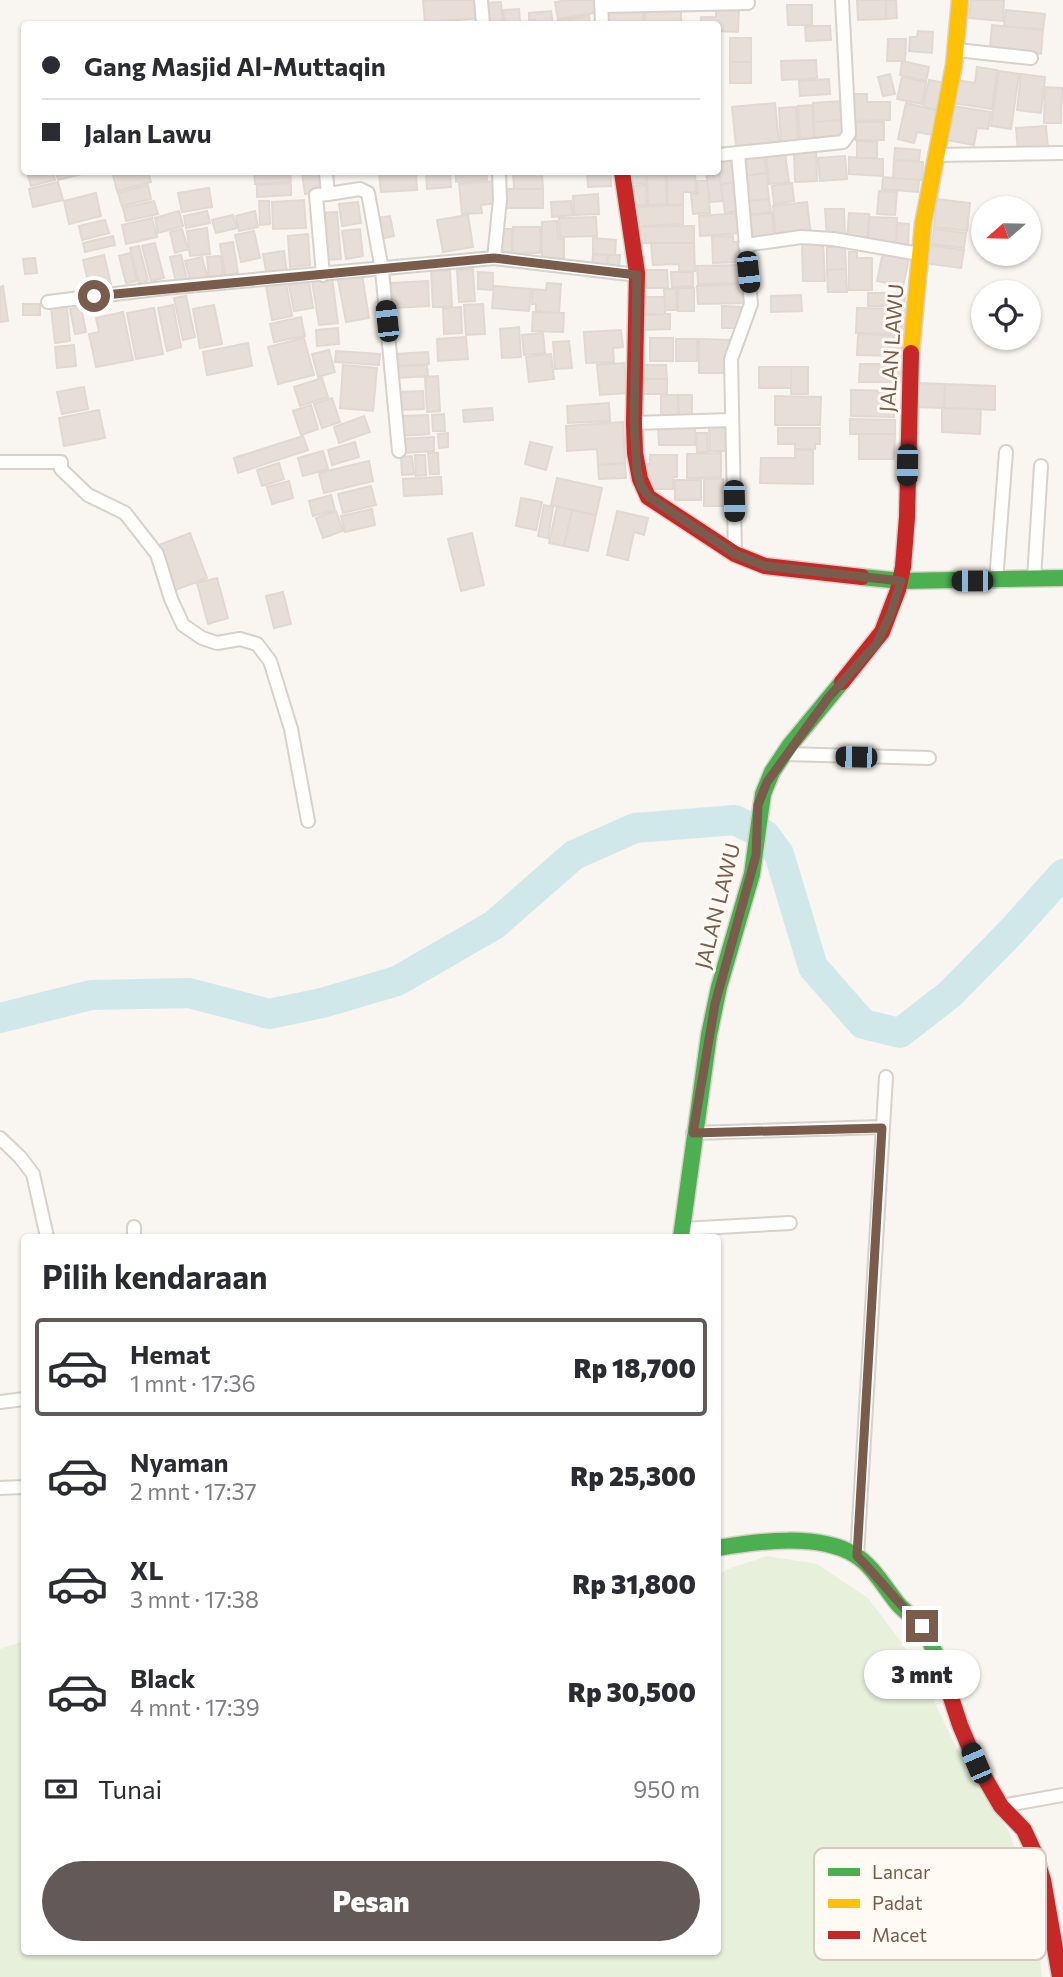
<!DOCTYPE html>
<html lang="id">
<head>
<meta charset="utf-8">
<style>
  :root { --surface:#fff; --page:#f2f2f3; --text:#2b2b33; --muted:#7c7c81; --line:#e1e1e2; --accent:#625958 }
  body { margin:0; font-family:Commissioner,sans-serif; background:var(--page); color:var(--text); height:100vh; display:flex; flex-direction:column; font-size:26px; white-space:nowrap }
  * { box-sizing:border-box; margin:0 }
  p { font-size:23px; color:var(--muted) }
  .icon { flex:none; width:38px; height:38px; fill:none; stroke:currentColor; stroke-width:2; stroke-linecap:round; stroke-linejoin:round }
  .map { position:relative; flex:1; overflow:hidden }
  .sheet { position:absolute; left:21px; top:1234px; width:700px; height:721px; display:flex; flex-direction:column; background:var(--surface); border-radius:7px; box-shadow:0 2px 5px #0004 }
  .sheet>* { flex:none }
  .hud { position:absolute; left:21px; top:21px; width:700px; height:154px; border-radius:7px; box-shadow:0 2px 5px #0004; display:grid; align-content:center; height:154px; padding:0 21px; background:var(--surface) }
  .needle { width:46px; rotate:250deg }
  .tools { position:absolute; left:971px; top:196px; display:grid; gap:14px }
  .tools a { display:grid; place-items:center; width:70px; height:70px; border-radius:50%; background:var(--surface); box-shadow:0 2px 5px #0004; font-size:35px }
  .end { position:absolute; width:32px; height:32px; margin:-16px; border:9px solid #7a5c4d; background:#fff; box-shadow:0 0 0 4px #fff }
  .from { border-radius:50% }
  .bubble { position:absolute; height:49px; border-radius:24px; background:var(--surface); box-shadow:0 2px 5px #0004; font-size:23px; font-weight:800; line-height:49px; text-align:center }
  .car { position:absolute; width:21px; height:42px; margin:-21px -10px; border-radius:9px; box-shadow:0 0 5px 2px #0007; background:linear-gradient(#222 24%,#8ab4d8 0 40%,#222 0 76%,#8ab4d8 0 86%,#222 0) }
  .hud b { display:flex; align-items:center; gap:24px; height:66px; font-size:26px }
  .hud b+b { border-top:2px solid var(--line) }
  .hud i { width:18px; height:18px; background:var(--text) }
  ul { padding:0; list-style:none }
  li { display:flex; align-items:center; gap:21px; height:98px; margin:0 14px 10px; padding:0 7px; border:4px solid transparent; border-radius:7px }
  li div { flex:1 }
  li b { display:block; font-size:26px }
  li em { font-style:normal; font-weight:800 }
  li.on { border-color:var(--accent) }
  li>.icon { width:63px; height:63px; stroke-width:1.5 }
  h2 { padding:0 21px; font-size:32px; line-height:84px }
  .pay { display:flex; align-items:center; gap:18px; height:77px; padding:0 21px; font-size:26px }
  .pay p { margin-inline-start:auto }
  .cta { display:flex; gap:14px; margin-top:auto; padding:14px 21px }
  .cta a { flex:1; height:80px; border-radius:42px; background:var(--accent); color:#fff; font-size:28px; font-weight:800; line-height:80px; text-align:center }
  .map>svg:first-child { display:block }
  .green { fill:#e7f0db }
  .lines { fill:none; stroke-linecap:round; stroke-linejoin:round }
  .river { stroke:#d0e8ea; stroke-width:30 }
  .building { fill:#e6ded7; stroke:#e2d8d2; stroke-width:2 }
  .street-casing { stroke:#d7d1cb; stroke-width:16 }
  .fast-casing { stroke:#d9d2cb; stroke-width:19 }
  .slow-casing { stroke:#d9d2cb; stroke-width:19 }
  .jam-casing { stroke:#d9d2cb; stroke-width:19 }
  .street { stroke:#fefefd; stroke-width:12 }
  .fast { stroke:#4caf50; stroke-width:16 }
  .slow { stroke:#ffc107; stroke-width:16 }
  .jam { stroke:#c62828; stroke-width:16 }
  .route { stroke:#7a5c4d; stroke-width:9 }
  .labels { text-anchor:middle; stroke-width:6; stroke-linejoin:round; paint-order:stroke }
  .street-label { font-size:21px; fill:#7a5c4d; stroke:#fffaf3 }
  .key { fill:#fffaf3; stroke:#d7cbc1; stroke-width:2 }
  .key-label { font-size:19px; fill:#7a5c4d }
</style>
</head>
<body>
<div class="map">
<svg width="1063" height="1977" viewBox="0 0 1063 1977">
  <rect width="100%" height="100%" fill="#f9f5f0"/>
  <!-- green -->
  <path class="green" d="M767,1556L817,1564L868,1598L913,1658L957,1749L1009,1832L1034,1897L1042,1977H0V1649L24,1641V1951H718V1575L728,1569Z"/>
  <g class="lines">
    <!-- river -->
    <path class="river" d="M0,1018L91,995L189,993L269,1014L322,1003L397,981L494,925L574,855L635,828L735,820L765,835L779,854L813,967L863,1024L900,1033L950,994L1011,932L1063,874"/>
  </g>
  <!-- building -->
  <path class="building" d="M438,0H478L480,18L425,23L423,1Z
    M569,0H597L600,12L558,19L555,2Z
    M857,0H886V19L858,20Z
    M886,0H896L897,18L886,19Z
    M971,0H1004L1003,21L969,18Z
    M501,2L503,24H489L487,3Z
    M787,5H812V25H788Z
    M716,7H739L738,32L718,31V24H701V17H716Z
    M519,9L520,24H505L503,10Z
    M645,9L681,10V24H645Z
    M1006,10L1045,14L1043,30L1004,26Z
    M551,11L553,24H535V20H529V13Z
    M608,11H643L644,24H608Z
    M589,16L590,24H558L557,21Z
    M992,25L1043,30L1041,54L990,48Z
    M805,26H830L831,40L806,41Z
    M918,31L933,32L932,53L909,51L910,37H917Z
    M730,38H751V62H730Z
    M888,39H906L905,61H887Z
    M816,60L817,78L782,80L781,61Z
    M902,61L929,67L926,81L900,75Z
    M730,62H751V83H730Z
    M977,67L997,70L992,109L952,103L956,80L975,83Z
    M999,71L1019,74L1011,129L991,126Z
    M890,74L895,94L883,96L878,77Z
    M1021,74L1045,77L1041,113L1017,110Z
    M902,77L926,82L922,104L897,99Z
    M829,79L830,94L800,96L799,81Z
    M929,80L946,83L940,111L923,107Z
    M1045,87L1062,88L1061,123H1044Z
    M850,94H867V102H890V120L850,121Z
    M842,101L843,120L814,122L813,103Z
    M775,103L779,142L736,146L732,107Z
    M906,103L939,111L933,135L917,132L914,143L898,139Z
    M812,105L814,141L800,142L798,106Z
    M953,106L991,112L988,129L977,128L974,145L947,140Z
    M796,107L798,143L781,144L779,108Z
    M843,120L845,140L815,142L814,122Z
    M856,122H884V140H856Z
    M1046,126L1048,149L1018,151L1016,128Z
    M857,141L877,142V158H857Z
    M895,148L920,150L919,161L894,160Z
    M816,151L817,181L795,182L794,152Z
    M785,153L789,182L769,184L766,155Z
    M764,155L766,173L743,176L741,157Z
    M845,156L847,179L820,181L818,158Z
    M849,157L883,159V176L849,174Z
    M734,158L738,182L721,184L718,160Z
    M894,160L923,162L922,180L893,178Z
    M718,167L723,201L710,202L706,172H718Z
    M27,172H53L55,180L31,186Z
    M56,172H86V173L58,180Z
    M128,172H148L151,182L117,191L113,175Z
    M254,172H290L291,182L255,184Z
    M319,172L321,191L305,194L302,173Z
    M379,172H416L417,190L381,192Z
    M426,172H450L451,187L427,189Z
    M456,172H486L487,180L456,182Z
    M513,172H542L543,189H514Z
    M587,172H611V186L588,187Z
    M624,172H646V183L624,184Z
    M667,172H695L696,192H683V204L668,205Z
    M665,173L667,204L648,205L647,174Z
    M766,173L769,199L746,201L743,176Z
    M883,177L919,180L918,192L882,189Z
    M496,181L498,203L481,205L482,213L462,214L459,184Z
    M697,181H707L710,213L693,214L691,194H698Z
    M58,182L63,200L33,207L29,189Z
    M738,182L741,210L725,213L721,184Z
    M291,183V195L257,197V185Z
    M792,183L794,201L774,204L772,186Z
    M148,185L151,199L122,206L118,193Z
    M646,185L647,205H628L633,186Z
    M209,188L212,207L182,212L178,193Z
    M505,189H543V208H505Z
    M879,191L897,192L895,215L877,214Z
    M96,193L101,216L69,224L64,201Z
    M598,194L599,214L574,215L573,196Z
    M769,199L771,212L748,215L746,201Z
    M937,199L970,203L967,231L934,227Z
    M304,200L306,228L273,229L272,202Z
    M154,201L158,214L126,221L123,208Z
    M259,201H269L270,224L260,225Z
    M571,201L572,215L552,217L551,202Z
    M358,202L361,223L342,226L339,204Z
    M807,202L811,235L776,238L773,206Z
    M683,205V224L639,226L638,207Z
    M825,209H844L845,237H827Z
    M179,211L183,226L158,233L155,218Z
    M207,211L210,223L186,228L184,216Z
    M255,211L258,227L239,231L236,216Z
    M337,212L341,259L323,260L320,213Z
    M741,213L742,233L700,236L699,216Z
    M772,213L774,239L749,242L747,216Z
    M849,213L869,214L867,241L847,240Z
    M233,215L237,228L216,233L212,220Z
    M468,215L473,247L443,252L437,220Z
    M390,216L394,236L380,239L376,218Z
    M596,217L597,236L560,237L559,218Z
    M869,217L897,218L896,246L868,244Z
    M152,218L157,237L126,244L122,225Z
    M105,220L109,233L82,240L79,226Z
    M557,221L558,239H564V258H542V222Z
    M897,223L909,224L908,246H896Z
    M694,226V243H637V227Z
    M513,227H540V253H513Z
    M207,228L210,254L190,256L187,231Z
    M182,229L188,249L175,253L170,232Z
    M360,229L363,256L346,259L342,231Z
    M500,229H512V252H499Z
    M934,229L966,233L964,248L932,244Z
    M254,231L260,258L241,262L235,235Z
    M308,234L310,265L290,267L288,236Z
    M113,236L115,245L85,252L83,243Z
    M733,236V242L743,241V262L713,263L712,237Z
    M593,238L616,240L615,255L593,254Z
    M233,242L238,273L225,275L220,244Z
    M155,243L164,278L151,281L142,246Z
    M651,243H694L695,271H679V264L653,265Z
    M802,243H823L825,281H803Z
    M926,245L964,250L961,268L923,263Z
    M139,246L148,280L139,283L130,248Z
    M845,246L846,269L827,270V247Z
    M284,251L287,273L267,277L263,254Z
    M849,252H857V258H872V290H849Z
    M883,252L909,258L903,286L877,281Z
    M130,253L137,281L126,283L119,256Z
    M593,254L608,255L607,268L592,267Z
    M104,255L111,284L90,290L83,260Z
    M181,255L187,279L176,282L170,257Z
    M608,255H620L619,269L607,268Z
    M221,256L223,278L209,280L207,257Z
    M202,257L208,279L191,283L185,261Z
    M35,258L37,273L25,274L23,259Z
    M738,265L739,283L698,284L697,266Z
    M473,269L475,301L459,302L457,270Z
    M846,269L847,292H828L827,270Z
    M450,270L452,306L433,307L431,271Z
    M644,270H667L668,288H644Z
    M478,272L493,273V290L478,289Z
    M671,272H693V286L672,287Z
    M362,275L369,318L346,322L338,280Z
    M332,278L338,323L319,325L312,281Z
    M428,281L429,306L392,308L391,283Z
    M309,282L313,308L294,311L289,285Z
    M286,283L292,316L272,320L266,286Z
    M547,283L561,284L559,313L536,311V304H532L533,289L546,290Z
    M746,284L747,303L698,304L697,286Z
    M3,286L8,321L0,322V287Z
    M494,286L531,289L529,311L492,308Z
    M678,288H694V311H678Z
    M664,289H676L677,310H665Z
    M868,293H905L904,306H868Z
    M801,295L802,311L771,312V296Z
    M186,296L195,337L183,340L174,298Z
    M645,297H665V314L646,315Z
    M23,304H40V315H23Z
    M483,304L485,334L466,335L464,305Z
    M173,305L181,347L167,351L158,308Z
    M214,305L222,344L200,348L193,309Z
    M722,306L741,307L740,328H722Z
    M67,307L70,341L55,343L51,308Z
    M81,307L86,332L75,334L70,309Z
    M461,307L462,333L444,334L443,308Z
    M154,308L163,354L136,359L127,313Z
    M857,308L906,309L905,334L856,333Z
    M123,312L133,360L96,367L89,334L99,332L96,318Z
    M533,312L564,313L563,332L532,331Z
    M642,314H670V329L642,330Z
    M301,317L305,336L274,342L270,324Z
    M519,327L521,357L502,358L500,329Z
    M338,328L339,344L317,346L316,330Z
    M621,330L623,347L613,348L614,362L586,363L584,332Z
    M543,333L545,353L524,355L522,335Z
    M858,334L901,336V356L857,355Z
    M466,337L468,359L438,361L437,339Z
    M304,338L314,375L278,384L268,347Z
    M650,338H673V361H650Z
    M676,339H697V361H676Z
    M699,339L730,340V360L724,359V373H699Z
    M569,341L572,368L555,369L553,342Z
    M248,343L252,366L207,375L203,352Z
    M74,345L76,366L57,368L55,347Z
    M329,350L335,372L318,377L312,354Z
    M336,351L380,354L379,365L335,362Z
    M428,352L429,364L396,366L395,354Z
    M551,354L554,379L529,382L526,357Z
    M624,363L627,393L600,395L597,365Z
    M860,364H907L906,382H859Z
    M343,365L377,368L373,411L340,408Z
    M427,365L428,376L397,378L396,367Z
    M642,365H666L667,379H643Z
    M759,367H791V388H759Z
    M791,367H808V394H791Z
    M438,376L440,411L427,412L425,377Z
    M322,378L328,397L300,406L294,387Z
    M643,379H667V394H643Z
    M916,383L945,384L944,408L915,407Z
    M945,384L995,386V410L944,408Z
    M84,387L88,409L62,414L57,392Z
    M851,390L895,391L894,417L851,416Z
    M423,391L424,409L398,410L397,392Z
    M661,395H678L679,420H661Z
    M678,395H692V420H679Z
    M775,396L821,397L820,425H775Z
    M332,398L340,422L322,428L314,404Z
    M609,403L610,421L568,423L567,406Z
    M311,405L318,429L301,435L293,411Z
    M492,408L493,420L464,422L463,410Z
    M942,408L981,409L980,434L942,432Z
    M99,410L105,438L64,446L59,418Z
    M444,414L445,431H433L432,415Z
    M428,415L429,434L400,436V416Z
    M364,416L370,432L339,443L334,427Z
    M850,419L895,420V434H850Z
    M623,422L625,463L598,465L597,449L567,451L566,426Z
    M658,426H695V445H659Z
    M709,426H727V451H710Z
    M778,428H820V444H815V449H795V444H778Z
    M448,433V447L439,448L438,434Z
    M696,433H707L708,452H697Z
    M859,434H895L894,459H859Z
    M303,436L308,450L238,473L234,458Z
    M434,437V451L403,453L402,439Z
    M355,442L359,457L332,465L328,450Z
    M530,442L552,447L546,470L525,464Z
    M795,450H813V484L760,483L761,458H795Z
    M323,451L328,469L303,476L298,458Z
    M428,453H438L439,474H430Z
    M721,453V477L687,478V454Z
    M415,455H425L426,475L416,476Z
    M650,455H677V477H673V489H643V464H650Z
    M412,456L414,474L402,475L401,457Z
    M369,461L373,481L324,493L319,473Z
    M279,463L284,479L262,486L257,470Z
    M625,463L626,478L599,479L598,465Z
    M441,477L442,494L404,496L403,479Z
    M557,478L602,488L596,515L551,505Z
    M704,479H723L724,506H704Z
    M675,480H701V500H675Z
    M289,481L293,498L272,504L267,487Z
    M371,486L376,505L343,513L338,494Z
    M331,495L335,510L313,516L309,501Z
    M521,498L542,502L536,530L516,526Z
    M544,505L553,507L548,538L538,536Z
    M557,506L572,510L564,546L549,543Z
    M372,509L375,525L345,532L341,516Z
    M572,510L596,515L588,551L564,546Z
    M336,511L343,531L323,538L316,518Z
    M617,511L648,518L644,535L634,532L628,560L607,555Z
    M190,533L207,578L173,591L156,546Z
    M472,533L484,585L461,591L448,539Z
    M217,578L228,618L208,624L197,583Z
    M283,592L291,624L274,628L266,596Z"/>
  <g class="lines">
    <!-- street casing -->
    <g class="street-casing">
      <path id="street" d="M481,0L483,24
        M601,0L602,24
        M601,6L748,3
        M957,50L1031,58
        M718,155L843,142L849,134L842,0
        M935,155L1063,153
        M326,172L328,194L360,189L368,193L382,270L399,451
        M745,245L801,237L833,239L919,254
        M494,258L500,200L499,172
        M323,275L316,195L328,194
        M48,302L165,288L494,258L637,275
        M634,423L732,420
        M0,462H61V469L88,495L125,513L157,554L171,599L183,625L202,638L217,643L240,639L257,644L270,661L291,729L308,821
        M735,554L731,359L751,304L738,153
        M1034,579L1041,466
        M996,581L1006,452
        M785,754L929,758
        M693,1133L882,1127
        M0,1138L20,1157L33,1174L47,1237
        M682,1229L790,1223
        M134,1237V1227
        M0,1402L24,1399
        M0,1488L24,1487
        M857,1556L886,1077
        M1001,1806L1063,1795"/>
    </g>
    <!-- fast casing -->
    <g class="fast-casing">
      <path id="fast" d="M862,577L901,581L1063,578
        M681,1237L709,1035L719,987L752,874L763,794L772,772L790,745L842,682
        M718,1548C758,1541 819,1533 855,1555C873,1566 885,1588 898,1604C905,1612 915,1618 921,1626C930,1638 936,1656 942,1670"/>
    </g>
    <!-- slow casing -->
    <g class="slow-casing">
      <path id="slow" d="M911,353L923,224L954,65L960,0"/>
    </g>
    <!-- jam casing -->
    <g class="jam-casing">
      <path id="jam" d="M622,172L637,273L634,423L635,453L640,479L648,497L735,554L765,566L862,577
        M842,682L882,632L898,590L903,567L907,517L911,353
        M942,1670L960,1725L976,1763L1001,1806L1024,1830L1035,1854L1043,1880L1060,1977"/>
    </g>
    <!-- street -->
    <use href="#street" class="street"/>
    <!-- fast -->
    <use href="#fast" class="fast"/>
    <!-- slow -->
    <use href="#slow" class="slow"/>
    <!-- jam -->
    <use href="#jam" class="jam"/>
  </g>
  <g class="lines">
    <!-- route -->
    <path class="route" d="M94,296L494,258L637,275L634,422L637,471L641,486L649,497L735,554L765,566L901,581L891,613L877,643L828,698L767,782L758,805L756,855L715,1004L693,1133L882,1128L857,1556C880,1579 898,1604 922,1626"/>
  </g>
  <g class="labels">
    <!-- street labels -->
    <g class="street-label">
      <text transform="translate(892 348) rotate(-86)" y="7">JALAN LAWU</text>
      <text transform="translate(718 906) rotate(-76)" y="7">JALAN LAWU</text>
    </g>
  </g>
  <!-- legend -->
  <rect x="814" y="1848" width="232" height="112" rx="10" class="key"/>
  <rect x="828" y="1868" width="32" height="8" fill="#4caf50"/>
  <rect x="828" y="1899" width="32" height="9" fill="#ffc107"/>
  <rect x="828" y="1931" width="32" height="8" fill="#c62828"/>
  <g class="key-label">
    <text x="872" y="1879">Lancar</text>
    <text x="872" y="1910">Padat</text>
    <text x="872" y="1942">Macet</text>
  </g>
</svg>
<div class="tools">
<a><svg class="needle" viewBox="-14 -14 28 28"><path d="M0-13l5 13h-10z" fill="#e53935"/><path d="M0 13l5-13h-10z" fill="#7c7c81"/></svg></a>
<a><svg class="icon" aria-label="locate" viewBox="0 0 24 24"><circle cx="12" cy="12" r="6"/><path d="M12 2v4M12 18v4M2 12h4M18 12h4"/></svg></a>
</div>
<i class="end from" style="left:94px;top:296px"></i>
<i class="end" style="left:922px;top:1626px"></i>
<div class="bubble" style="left:864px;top:1650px;width:116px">3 mnt</div>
<i class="car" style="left:748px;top:272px;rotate:174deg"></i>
<i class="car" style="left:387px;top:321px;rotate:354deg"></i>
<i class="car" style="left:907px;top:465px;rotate:181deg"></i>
<i class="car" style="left:734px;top:501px;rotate:179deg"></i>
<i class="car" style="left:972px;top:581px;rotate:270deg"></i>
<i class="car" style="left:856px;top:757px;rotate:271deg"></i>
<i class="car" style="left:976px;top:1763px;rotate:337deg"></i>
<div class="hud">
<b><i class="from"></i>Gang Masjid Al-Muttaqin</b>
<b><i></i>Jalan Lawu</b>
</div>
<section class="sheet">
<h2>Pilih kendaraan</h2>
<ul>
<li class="on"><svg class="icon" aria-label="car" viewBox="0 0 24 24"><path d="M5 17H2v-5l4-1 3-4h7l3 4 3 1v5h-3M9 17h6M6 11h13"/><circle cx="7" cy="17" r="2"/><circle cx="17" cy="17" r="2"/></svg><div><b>Hemat</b><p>1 mnt · 17:36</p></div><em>Rp 18,700</em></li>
<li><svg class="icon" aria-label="car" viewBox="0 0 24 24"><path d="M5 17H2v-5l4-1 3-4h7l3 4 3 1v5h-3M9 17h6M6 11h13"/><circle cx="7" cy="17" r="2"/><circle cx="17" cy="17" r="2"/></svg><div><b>Nyaman</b><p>2 mnt · 17:37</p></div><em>Rp 25,300</em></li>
<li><svg class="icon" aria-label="car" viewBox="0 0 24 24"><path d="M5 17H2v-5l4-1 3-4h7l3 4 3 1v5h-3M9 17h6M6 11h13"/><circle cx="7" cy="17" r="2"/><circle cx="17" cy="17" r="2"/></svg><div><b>XL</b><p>3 mnt · 17:38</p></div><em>Rp 31,800</em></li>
<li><svg class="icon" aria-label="car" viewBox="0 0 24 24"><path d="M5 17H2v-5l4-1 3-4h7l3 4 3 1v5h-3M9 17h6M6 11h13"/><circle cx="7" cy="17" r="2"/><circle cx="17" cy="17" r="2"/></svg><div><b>Black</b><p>4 mnt · 17:39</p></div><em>Rp 30,500</em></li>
</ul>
<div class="pay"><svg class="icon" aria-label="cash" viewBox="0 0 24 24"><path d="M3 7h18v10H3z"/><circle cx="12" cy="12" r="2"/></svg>Tunai<p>950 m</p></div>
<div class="cta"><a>Pesan</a></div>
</section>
</div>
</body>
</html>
